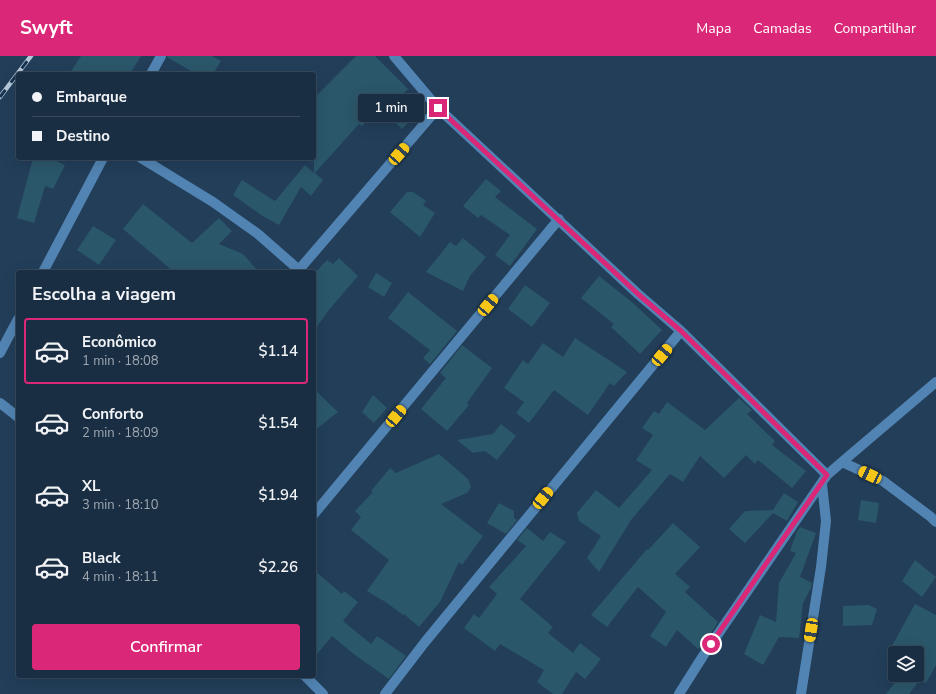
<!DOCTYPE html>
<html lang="pt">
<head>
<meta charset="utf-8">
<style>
  :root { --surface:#1a2e43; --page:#273a4e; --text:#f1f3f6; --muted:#9fa8b2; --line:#384a5c; --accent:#db2777 }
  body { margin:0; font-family:"Nunito Sans",sans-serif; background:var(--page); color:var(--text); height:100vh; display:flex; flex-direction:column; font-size:15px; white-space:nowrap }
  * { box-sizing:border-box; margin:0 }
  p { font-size:13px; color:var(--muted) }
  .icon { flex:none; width:22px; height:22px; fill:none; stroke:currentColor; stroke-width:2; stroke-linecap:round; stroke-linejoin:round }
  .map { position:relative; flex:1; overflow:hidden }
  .details { position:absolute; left:16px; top:214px; width:300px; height:408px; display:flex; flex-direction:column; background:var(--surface); border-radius:4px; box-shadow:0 4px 16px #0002,0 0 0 1px var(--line) }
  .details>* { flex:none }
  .hud { position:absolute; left:16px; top:16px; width:300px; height:88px; border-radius:4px; box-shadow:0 4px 16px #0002,0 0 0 1px var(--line); display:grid; align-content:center; height:88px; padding:0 16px; background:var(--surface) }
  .buttons { position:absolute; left:888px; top:590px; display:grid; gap:8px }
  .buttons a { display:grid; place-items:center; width:36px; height:36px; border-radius:4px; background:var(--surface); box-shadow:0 4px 16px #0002,0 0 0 1px var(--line); font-size:20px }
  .end { position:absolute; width:18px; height:18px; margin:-9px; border:5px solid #db2777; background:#fff; box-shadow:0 0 0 2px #fff }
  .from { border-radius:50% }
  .bubble { position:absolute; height:28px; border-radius:4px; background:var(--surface); box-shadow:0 4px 16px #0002,0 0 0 1px var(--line); font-size:13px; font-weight:600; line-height:28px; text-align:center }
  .car { position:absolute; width:12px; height:24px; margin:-12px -6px; border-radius:5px; box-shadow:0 0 3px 1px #0007; background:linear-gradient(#f5c518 24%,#345 0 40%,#f5c518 0 76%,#345 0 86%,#f5c518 0) }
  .hud b { display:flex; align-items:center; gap:14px; height:38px; font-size:15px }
  .hud b+b { border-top:1px solid var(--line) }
  .hud i { width:10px; height:10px; background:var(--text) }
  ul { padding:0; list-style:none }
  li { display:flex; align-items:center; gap:12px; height:66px; margin:0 8px 6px; padding:0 8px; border:2px solid transparent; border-radius:4px }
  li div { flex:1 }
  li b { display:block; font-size:15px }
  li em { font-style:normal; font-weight:600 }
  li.active { border-color:var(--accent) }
  li>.icon { width:36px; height:36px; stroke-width:1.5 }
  h2 { padding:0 16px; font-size:18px; line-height:48px }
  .primary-button { display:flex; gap:8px; margin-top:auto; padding:8px 16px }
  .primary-button a { flex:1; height:46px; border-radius:4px; background:var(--accent); color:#fff; font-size:16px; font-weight:600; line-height:46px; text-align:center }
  header { display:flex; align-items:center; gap:24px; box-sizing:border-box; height:56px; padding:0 20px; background:var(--accent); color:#fff }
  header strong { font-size:19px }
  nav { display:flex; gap:22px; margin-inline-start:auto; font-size:14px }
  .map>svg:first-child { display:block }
  .building { fill:#2b576a }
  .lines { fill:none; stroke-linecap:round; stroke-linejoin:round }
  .minor { stroke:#5284b3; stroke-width:10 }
  .rail-casing { stroke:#b5c8da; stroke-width:4.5 }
  .rail { stroke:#17334e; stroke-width:3; stroke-dasharray:9; stroke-linecap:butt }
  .route { stroke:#db2777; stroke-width:5 }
</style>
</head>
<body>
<header>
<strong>Swyft</strong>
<nav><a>Mapa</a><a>Camadas</a><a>Compartilhar</a></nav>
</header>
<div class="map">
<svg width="936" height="638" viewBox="0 0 936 638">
  <rect width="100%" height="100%" fill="#223e59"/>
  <!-- building -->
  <path class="building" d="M81,0H141L130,18H69Z
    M167,0H212L221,5L213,18H196L167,1Z
    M356,0H375L408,33L404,37L421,53L402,73L380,51L362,70L359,68L315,117L323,124L311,140L301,131L279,169L261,159L233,139L242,124L275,145L305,109L314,117V42Z
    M33,102H50L65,109L53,133L45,130L34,167L17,162Z
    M486,123L501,135L495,141L537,173L510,210L495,199L510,179L481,159L478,162L463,150Z
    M407,136H413L426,145L423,149L435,157L420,181L390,156Z
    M143,148L192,187L219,162L232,175L219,188L243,198L259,216H174L123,173Z
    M93,170L116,184L99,209L77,194Z
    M463,182L486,201L470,220L463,235L426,216L450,186L456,190Z
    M339,202L358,220L328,255L314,275V218L327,204L333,208Z
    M376,217L392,227L384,241L368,231Z
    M599,220L633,247L662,274L640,298L611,271L614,268L581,242Z
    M525,229L550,247L532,271L508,253Z
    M408,236L457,275L430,308L423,302L430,294L388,262Z
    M575,282L627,316L614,330L610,327L588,359L554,334L529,367L516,357L524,346L504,332L523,304L528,308L543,287L563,301Z
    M462,289L492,312L467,347L469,349L447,375L421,353L446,322L440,317Z
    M314,333L338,356L314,375Z
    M373,339L387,352L374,367L362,356Z
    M739,342L752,354L747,358L775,385L772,389L806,415L792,432L758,404L755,408L746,399L724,422L700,400L683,426L670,418L631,464L599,516L587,502L601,480L579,465L577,457L596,434L619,452L652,414L636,404L653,379L642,372L654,355L659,358L667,346L705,374Z
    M501,368L516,380L497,404L485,395L473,397L457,384L493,378Z
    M439,398L468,423L471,431L467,437L441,448L483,480L462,509L459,506L440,546L419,571L404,558L403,559L383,544V545L367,535L389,504L351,474L361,461L355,455L373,436L371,435L390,412L396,417Z
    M784,437L798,446L787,465L773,457L745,487L729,473L745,455L773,454Z
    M861,444L879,447L876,467L858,464Z
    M499,447L514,455V462L517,464L506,478L487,467Z
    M673,467L700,491L675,518L690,531L685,536L718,566L706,585L698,593L677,574L666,591L650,580L666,556L638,531L607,571L591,559L647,493L648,494Z
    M800,471L816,477L800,521L812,527L811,532L803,547L799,582L779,581L763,609L744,598L760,559L776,566L779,527L796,497L790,495L797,475Z
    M527,472L543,485L550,476L566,486L520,543L553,571L548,577L573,597L580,587L601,603L585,623L576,616L562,638H553L537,626L544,614L500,588L495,595L464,572L474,558L479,562L497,538L489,531L526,490L517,484Z
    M915,504L936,521L922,541L902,525Z
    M314,514L342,538L344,535L358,546L343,565L371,588L377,580L406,600L389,623L355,599L332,580L314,602Z
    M915,548L936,559V609L926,627L920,624L909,638H886L901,619H917V597H895V601L888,597Z
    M869,549L877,553L872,569L843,570V550Z"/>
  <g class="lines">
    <!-- minor -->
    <path class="minor" d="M394,0L438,52L638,238L681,275L827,419
      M151,18L161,0
      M141,102L213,146L258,178L299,214
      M43,216L103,102
      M297,216L438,52
      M0,297L18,263
      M0,347L18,361
      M842,406L883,425L931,461L936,466
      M314,458L559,163
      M305,620L323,638
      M385,638L425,586L681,275
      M679,638L703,600L827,419L842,406L936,326
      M801,638L821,511L826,465L822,428"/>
    <!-- rail casing -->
    <g class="rail-casing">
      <path id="rail" d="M0,41L31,0"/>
    </g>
    <!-- rail -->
    <use href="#rail" class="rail"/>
  </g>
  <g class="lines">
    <!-- route -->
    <path class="route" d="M438,52L638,238L681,275L827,419L711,588"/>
  </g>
</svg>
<div class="buttons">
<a><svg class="icon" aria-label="layers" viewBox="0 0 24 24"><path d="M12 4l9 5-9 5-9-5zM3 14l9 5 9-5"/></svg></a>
</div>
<i class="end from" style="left:711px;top:588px"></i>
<i class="end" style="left:438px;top:52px"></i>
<div class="bubble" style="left:358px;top:38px;width:66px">1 min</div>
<i class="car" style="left:399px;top:98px;rotate:41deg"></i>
<i class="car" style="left:488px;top:249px;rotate:40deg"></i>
<i class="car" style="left:662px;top:299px;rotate:40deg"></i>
<i class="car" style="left:396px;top:360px;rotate:40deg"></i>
<i class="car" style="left:870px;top:419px;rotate:295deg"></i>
<i class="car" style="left:543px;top:442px;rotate:39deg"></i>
<i class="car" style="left:811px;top:574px;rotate:189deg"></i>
<div class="hud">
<b><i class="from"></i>Embarque</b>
<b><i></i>Destino</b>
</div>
<section class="details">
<h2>Escolha a viagem</h2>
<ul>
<li class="active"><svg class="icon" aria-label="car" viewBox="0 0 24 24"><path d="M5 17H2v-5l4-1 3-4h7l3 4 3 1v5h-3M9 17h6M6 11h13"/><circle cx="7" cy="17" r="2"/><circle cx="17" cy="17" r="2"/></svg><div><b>Econômico</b><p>1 min · 18:08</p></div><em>$1.14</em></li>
<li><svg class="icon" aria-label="car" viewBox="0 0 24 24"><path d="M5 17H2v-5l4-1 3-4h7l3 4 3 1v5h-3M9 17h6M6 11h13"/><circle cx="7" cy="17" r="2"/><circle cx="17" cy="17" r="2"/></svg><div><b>Conforto</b><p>2 min · 18:09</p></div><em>$1.54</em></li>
<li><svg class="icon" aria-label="car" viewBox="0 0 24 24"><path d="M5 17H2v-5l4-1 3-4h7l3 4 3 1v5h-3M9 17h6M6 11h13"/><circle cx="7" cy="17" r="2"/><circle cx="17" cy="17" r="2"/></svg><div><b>XL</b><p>3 min · 18:10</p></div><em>$1.94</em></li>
<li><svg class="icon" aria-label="car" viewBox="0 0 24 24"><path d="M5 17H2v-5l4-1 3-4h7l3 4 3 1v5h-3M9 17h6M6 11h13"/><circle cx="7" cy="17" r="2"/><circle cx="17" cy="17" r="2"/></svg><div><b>Black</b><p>4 min · 18:11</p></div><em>$2.26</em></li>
</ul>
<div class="primary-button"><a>Confirmar</a></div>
</section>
</div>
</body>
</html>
